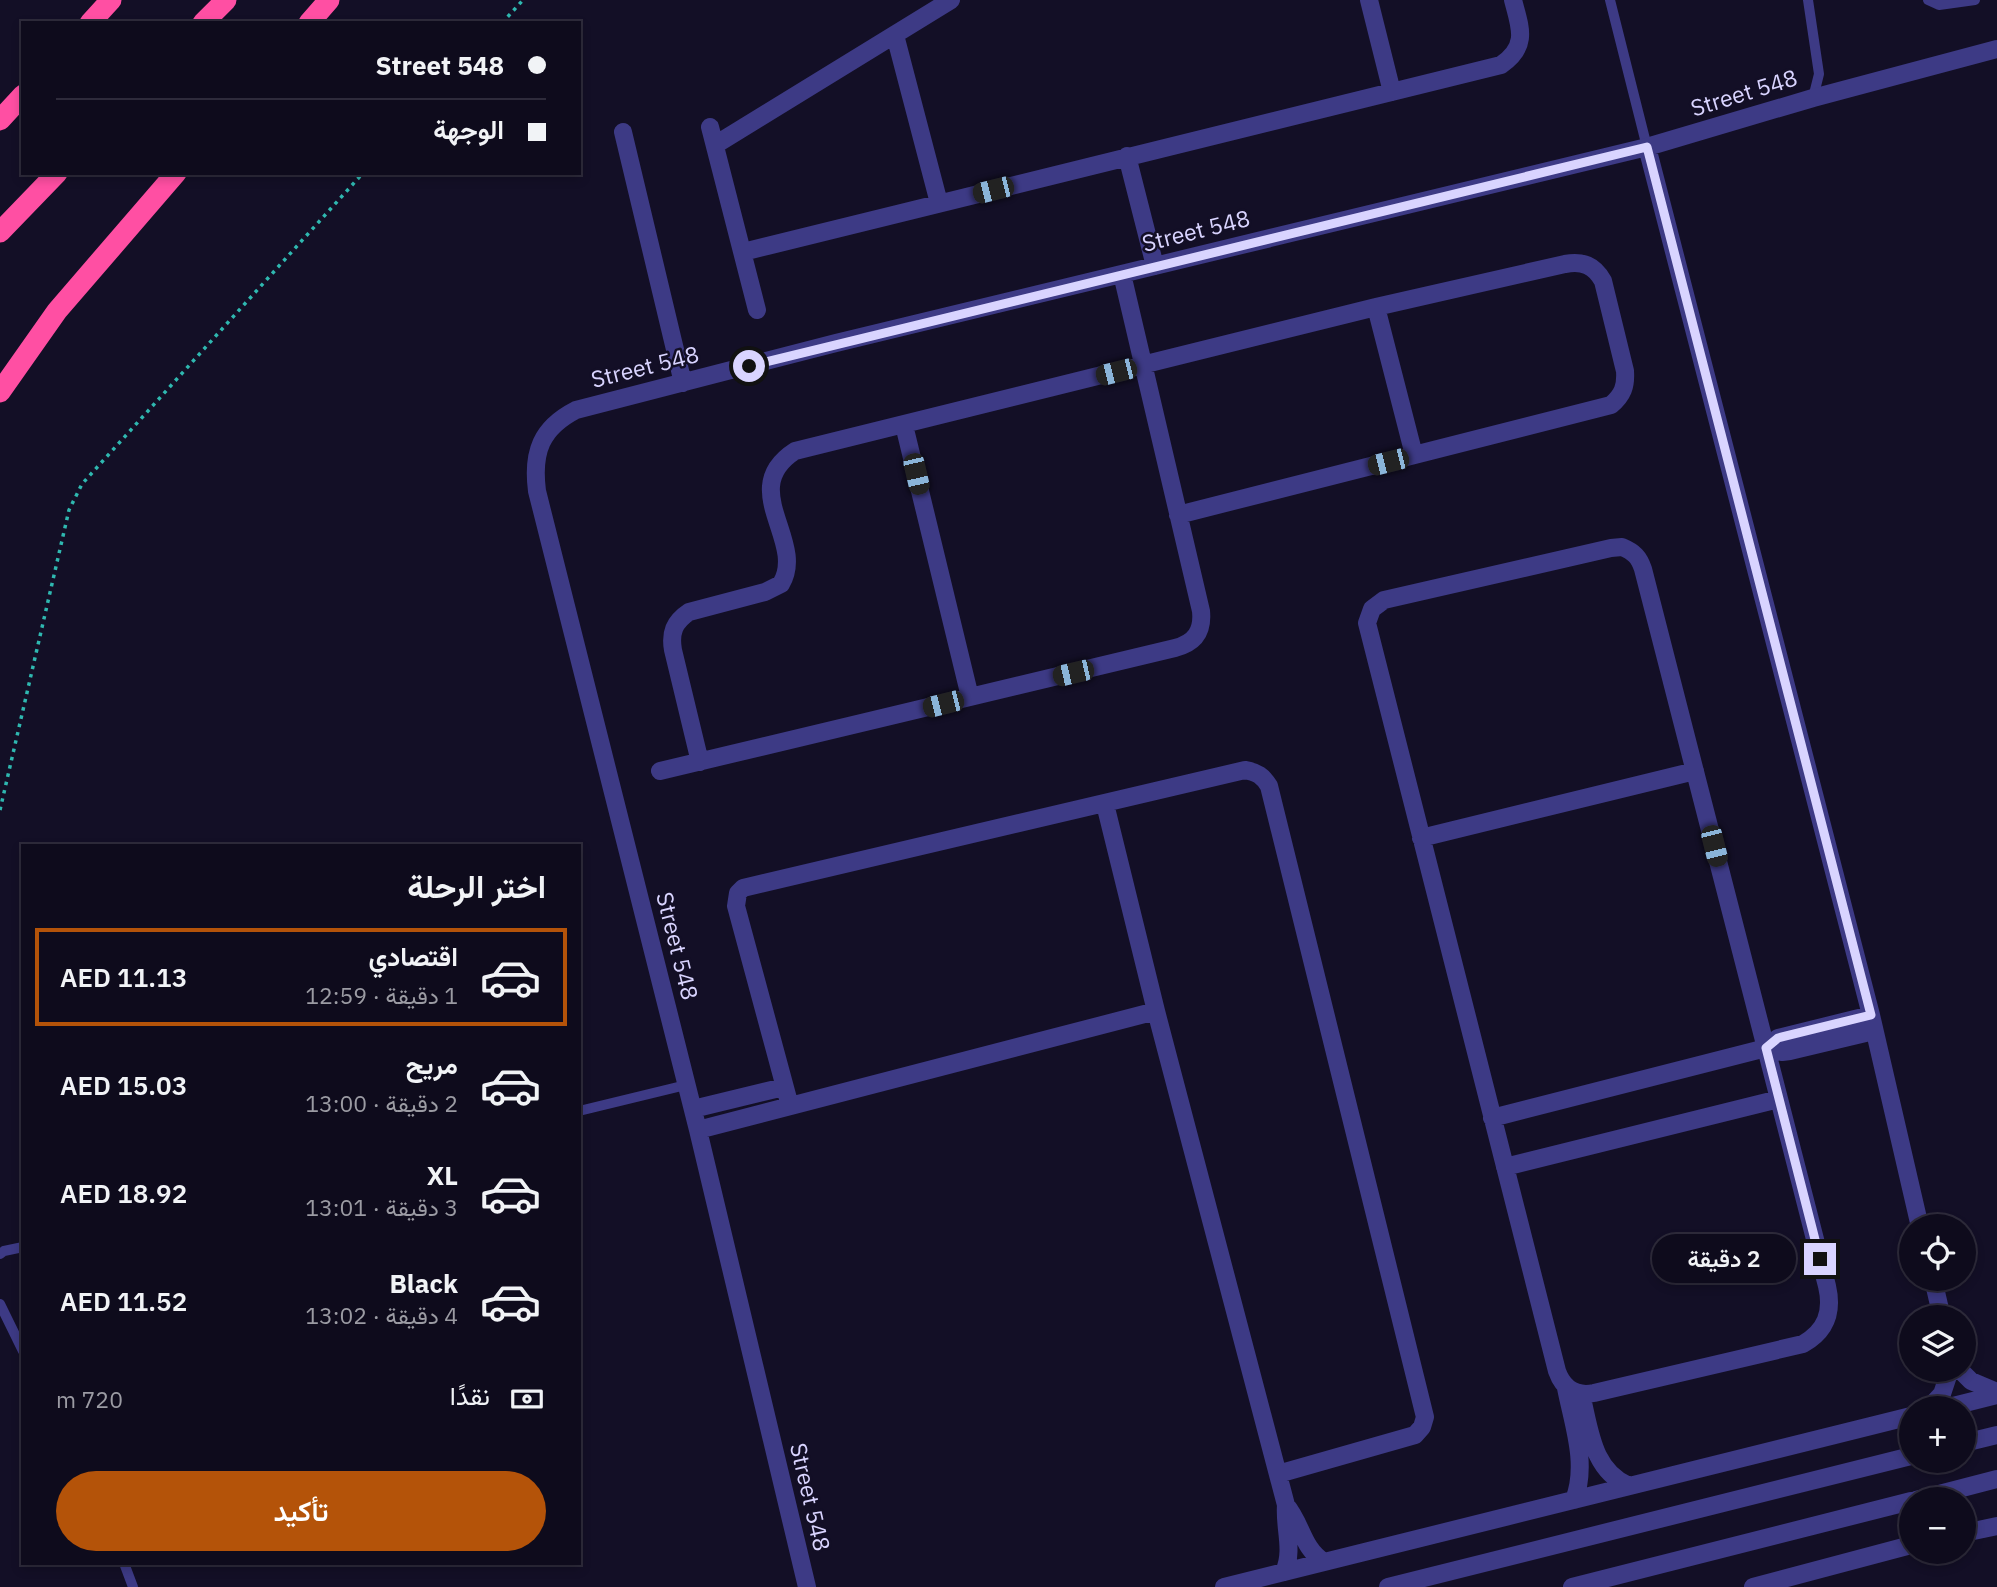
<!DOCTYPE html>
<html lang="ar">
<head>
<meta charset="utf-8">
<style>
  :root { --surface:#0e0b1c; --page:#171425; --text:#f1f3f6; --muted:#9b9ba3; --line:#2e2b3b; --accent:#b45309 }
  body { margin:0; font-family:"IBM Plex Sans",Vazirmatn,sans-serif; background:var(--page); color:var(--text); direction:rtl; height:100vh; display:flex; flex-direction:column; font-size:26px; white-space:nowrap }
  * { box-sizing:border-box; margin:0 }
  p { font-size:23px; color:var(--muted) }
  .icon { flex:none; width:38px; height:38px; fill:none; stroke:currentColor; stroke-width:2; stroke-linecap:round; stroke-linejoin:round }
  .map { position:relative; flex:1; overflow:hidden; direction:ltr }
  .panel { position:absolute; left:21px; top:844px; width:560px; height:721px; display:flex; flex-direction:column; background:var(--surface); border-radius:0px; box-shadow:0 4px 10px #0003,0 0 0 2px var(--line); direction:rtl }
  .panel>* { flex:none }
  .top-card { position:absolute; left:21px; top:21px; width:560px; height:154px; border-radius:0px; box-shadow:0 4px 10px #0003,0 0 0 2px var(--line); direction:rtl; display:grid; align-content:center; height:154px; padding:0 35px; background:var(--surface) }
  .tools { position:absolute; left:1899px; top:1214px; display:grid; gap:14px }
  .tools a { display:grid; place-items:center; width:77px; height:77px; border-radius:50%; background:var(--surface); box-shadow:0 4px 10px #0003,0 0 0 2px var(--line); font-size:35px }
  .end { position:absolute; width:32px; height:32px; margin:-16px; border:9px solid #d9d4ff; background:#111; box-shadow:0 0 0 4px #111 }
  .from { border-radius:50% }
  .bubble { position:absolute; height:49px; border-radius:24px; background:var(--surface); box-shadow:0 4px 10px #0003,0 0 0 2px var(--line); font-size:23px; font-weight:600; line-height:49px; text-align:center; direction:rtl }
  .car { position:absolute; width:21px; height:42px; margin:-21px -10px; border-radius:9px; box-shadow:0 0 5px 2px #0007; background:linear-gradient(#222 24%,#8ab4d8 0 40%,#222 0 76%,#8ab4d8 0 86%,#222 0) }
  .top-card b { display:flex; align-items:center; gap:24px; height:66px; font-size:26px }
  .top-card b+b { border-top:2px solid var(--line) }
  .top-card i { width:18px; height:18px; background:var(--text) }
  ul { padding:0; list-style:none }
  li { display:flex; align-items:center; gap:21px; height:98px; margin:0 14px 10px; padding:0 21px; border:4px solid transparent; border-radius:0px }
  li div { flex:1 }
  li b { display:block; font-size:26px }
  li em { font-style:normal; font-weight:600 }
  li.on { border-color:var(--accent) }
  li>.icon { width:63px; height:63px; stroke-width:1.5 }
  h2 { padding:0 35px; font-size:32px; line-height:84px }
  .pay { display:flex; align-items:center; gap:18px; height:77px; padding:0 35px; font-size:26px }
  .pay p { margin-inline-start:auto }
  .action { display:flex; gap:14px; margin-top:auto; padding:14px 35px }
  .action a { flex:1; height:80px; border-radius:42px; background:var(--accent); color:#fff; font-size:28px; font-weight:600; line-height:80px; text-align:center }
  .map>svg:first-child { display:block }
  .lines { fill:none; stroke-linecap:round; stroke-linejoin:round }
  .path { stroke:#2fb8b0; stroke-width:3.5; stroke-dasharray:3.5 5; stroke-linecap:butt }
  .lane { stroke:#3d3a85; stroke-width:10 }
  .street { stroke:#3d3a85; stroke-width:18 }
  .highway { stroke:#ff4fa3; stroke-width:21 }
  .route { stroke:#d9d4ff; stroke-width:9 }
  .labels { text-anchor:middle; stroke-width:5; stroke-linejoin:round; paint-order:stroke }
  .street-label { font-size:23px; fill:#d9d4ff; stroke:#130f26 }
</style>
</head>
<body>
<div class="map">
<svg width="1997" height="1587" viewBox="0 0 1997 1587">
  <rect width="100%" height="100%" fill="#130f26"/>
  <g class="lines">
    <!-- path -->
    <path class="path" d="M502,23L523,0
      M0,810L69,510L82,484L363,173"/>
    <!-- lane -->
    <path class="lane" d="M1610,0L1647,147
      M1808,0L1819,74L1813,98
      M1928,0L1939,5L1975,0
      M579,1111L686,1085
      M0,1254L4,1251L23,1247
      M0,1304L23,1351
      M124,1563L133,1587"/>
    <!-- street -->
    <path class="street" d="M1369,0L1392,92
      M895,35L939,203
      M710,127L757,310
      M623,132L683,383
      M715,145L951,0
      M1647,147L1871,1015L1920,1227
      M1127,156L1155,266
      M743,252L1501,65C1529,46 1520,27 1513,0
      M1376,307L1414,455
      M904,425L970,697
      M1622,547C1634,552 1639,557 1643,569L1827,1286C1833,1312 1826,1331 1803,1344L1594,1393C1575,1397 1563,1388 1557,1371L1367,623L1372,609L1384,600L1611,548Z
      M700,762L673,650C670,633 674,622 689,612L765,592L781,584C807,541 736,489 795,451L1376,307L1565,264C1583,261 1594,265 1603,281L1625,371C1626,386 1623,395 1611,405L1178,515
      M660,771L1175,648C1195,643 1203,631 1201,611L1122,274
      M1105,804L1156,1011L1286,1505C1284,1528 1294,1550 1284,1572
      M1421,838L1695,771
      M1766,1048L1782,1052L1790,1051L1874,1031
      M790,1106L736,906L738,893L743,888L1245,770C1257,772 1263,776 1269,786L1425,1417L1422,1427L1415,1435L1278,1474
      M693,1109L784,1087
      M1492,1118L1766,1048L1778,1038L1871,1015
      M698,1130L1156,1011
      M1505,1167L1779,1099
      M1933,1279L1942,1318
      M1960,1370L1971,1381L1997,1392
      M1566,1388C1573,1424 1588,1464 1574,1500
      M1581,1394C1590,1430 1592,1470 1629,1486
      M1928,1409L1942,1394L1950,1370
      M1941,1409L1997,1395
      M1964,1443L1997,1435
      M1916,1500L1997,1479
      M1286,1505C1302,1524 1302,1548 1324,1562
      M1964,1533L1997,1526
      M807,1587L698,1130L537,491C532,452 541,428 576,410L836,343L1647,147L1813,98L1997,49
      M1224,1587L1911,1416
      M1388,1587L1911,1456
      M1572,1587L1911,1501
      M1753,1587L1911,1545"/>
    <!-- highway -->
    <path class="highway" d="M90,23L111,0
      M203,23L226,0
      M309,23L329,0
      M0,120L23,95
      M0,232L57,173
      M0,392L57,311L176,173"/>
  </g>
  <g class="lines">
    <!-- route -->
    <path class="route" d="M749,366L1647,147L1871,1015L1778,1038L1766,1048L1820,1259"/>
  </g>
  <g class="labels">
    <!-- street labels -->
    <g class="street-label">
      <text transform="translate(1744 93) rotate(-17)" y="8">Street 548</text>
      <text transform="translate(1196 231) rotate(-14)" y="8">Street 548</text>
      <text transform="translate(645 367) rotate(-14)" y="8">Street 548</text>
      <text transform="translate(677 946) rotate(76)" y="8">Street 548</text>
      <text transform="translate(810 1497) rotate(77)" y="8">Street 548</text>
    </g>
  </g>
</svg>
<div class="tools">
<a><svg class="icon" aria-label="locate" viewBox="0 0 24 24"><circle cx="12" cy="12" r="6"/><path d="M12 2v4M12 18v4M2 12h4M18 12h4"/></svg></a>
<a><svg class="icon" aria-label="layers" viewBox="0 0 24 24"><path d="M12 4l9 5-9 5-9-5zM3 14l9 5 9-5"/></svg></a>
<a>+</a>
<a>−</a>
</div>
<i class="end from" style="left:749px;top:366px"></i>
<i class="end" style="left:1820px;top:1259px"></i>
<div class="bubble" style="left:1652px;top:1234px;width:144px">2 دقيقة</div>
<i class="car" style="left:993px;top:190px;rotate:256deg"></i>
<i class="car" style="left:1116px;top:372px;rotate:256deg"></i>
<i class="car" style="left:1388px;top:462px;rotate:256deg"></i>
<i class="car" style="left:916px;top:474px;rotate:167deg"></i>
<i class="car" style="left:1073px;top:673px;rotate:257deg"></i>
<i class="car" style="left:943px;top:704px;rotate:256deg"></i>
<i class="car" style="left:1714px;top:846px;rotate:166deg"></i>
<div class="top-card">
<b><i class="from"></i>Street 548</b>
<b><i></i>الوجهة</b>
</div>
<section class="panel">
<h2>اختر الرحلة</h2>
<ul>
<li class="on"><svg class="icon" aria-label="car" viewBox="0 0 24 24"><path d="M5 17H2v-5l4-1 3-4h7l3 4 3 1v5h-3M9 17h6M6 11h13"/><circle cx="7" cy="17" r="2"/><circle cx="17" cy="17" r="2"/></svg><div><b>اقتصادي</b><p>1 دقيقة · 12:59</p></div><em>AED 11.13</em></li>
<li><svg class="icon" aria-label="car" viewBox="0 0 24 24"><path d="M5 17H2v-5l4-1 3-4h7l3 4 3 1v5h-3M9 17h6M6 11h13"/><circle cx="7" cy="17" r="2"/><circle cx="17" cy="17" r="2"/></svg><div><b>مريح</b><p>2 دقيقة · 13:00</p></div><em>AED 15.03</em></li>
<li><svg class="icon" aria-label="car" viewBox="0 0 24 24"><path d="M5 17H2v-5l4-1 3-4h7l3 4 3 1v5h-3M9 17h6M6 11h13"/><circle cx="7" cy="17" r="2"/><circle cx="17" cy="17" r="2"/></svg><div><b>XL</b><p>3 دقيقة · 13:01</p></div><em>AED 18.92</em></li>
<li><svg class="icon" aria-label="car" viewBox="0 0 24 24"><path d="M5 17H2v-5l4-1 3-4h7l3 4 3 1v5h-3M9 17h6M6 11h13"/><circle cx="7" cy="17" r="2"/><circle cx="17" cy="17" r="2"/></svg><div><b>Black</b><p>4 دقيقة · 13:02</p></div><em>AED 11.52</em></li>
</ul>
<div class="pay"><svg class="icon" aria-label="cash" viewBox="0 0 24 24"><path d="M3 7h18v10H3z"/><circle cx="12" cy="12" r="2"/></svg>نقدًا<p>720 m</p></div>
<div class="action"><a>تأكيد</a></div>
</section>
</div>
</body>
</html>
